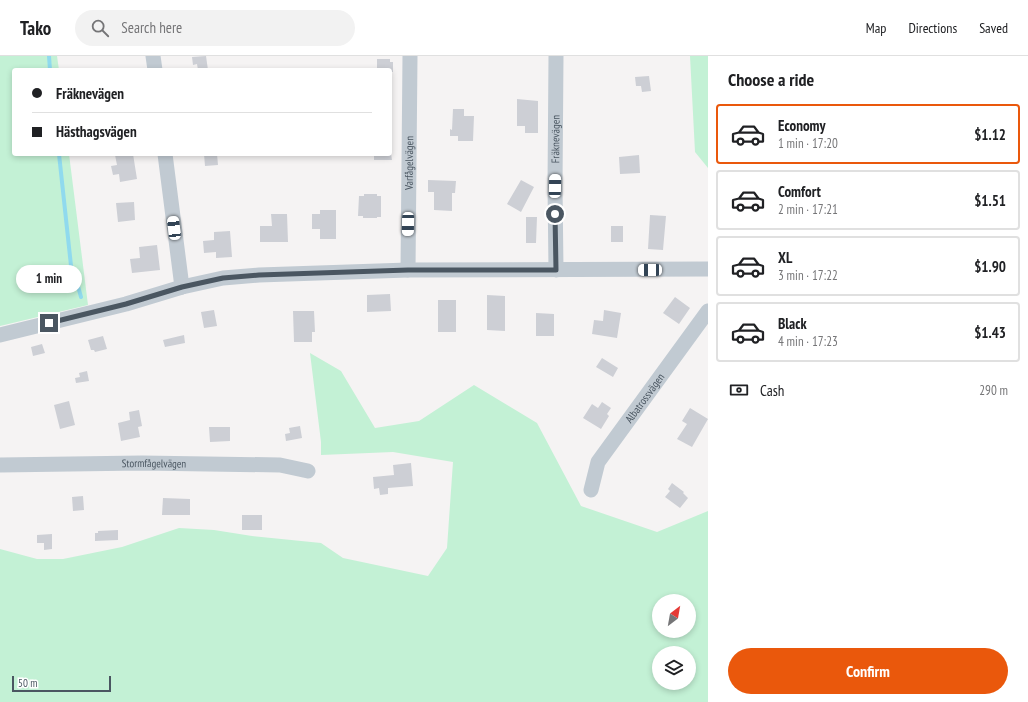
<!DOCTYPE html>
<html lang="en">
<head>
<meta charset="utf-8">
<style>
  :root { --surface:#fff; --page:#f2f2f2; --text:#202124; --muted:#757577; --line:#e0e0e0; --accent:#ea580c }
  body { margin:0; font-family:"PT Sans Narrow",sans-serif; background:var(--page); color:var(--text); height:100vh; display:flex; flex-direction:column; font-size:15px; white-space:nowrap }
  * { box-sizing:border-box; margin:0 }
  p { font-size:13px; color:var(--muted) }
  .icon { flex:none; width:22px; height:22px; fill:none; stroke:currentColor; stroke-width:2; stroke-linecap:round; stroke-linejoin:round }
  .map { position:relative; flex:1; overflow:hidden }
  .side { display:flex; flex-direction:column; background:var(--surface); width:320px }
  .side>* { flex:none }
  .banner { position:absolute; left:12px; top:12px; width:380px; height:88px; border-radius:4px; box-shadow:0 2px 6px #0003; display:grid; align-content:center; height:88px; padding:0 20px; background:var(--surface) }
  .needle { width:26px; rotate:31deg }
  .tools { position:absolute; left:652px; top:538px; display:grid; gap:8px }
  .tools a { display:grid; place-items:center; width:44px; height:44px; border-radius:50%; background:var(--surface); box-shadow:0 2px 6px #0003; font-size:20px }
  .scale { position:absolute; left:12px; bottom:10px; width:99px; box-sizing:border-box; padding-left:4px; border:2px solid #4a5661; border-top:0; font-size:11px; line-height:14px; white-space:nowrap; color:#4a5661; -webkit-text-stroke:3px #fff; paint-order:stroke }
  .end { position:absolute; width:18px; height:18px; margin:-9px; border:5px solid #4a5661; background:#fff; box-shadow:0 0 0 2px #fff }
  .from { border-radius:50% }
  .bubble { position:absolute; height:28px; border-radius:14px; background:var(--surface); box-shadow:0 2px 6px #0003; font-size:13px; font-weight:700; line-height:28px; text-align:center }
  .car { position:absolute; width:12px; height:24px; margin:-12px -6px; border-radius:5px; box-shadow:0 0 3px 1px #0007; background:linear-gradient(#fff 24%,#345 0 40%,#fff 0 76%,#345 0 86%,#fff 0) }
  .banner b { display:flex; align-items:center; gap:14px; height:38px; font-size:15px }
  .banner b+b { border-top:1px solid var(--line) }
  .banner i { width:10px; height:10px; background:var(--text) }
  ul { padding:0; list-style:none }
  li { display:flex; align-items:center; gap:12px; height:60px; margin:0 8px 6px; padding:0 12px; border:2px solid var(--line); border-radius:4px }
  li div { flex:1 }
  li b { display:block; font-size:15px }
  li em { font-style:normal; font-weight:700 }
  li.active { border-color:var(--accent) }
  li>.icon { width:36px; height:36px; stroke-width:1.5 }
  h2 { padding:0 20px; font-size:18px; line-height:48px }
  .pay { display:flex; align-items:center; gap:10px; height:44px; padding:0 20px; font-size:15px }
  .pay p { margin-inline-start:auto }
  .primary-button { display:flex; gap:8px; margin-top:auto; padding:8px 20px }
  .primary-button a { flex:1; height:46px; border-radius:24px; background:var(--accent); color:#fff; font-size:16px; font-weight:700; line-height:46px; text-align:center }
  header { display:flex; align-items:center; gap:24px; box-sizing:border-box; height:56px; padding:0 20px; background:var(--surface); border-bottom:1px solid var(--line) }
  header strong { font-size:19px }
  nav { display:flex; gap:22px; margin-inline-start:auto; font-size:14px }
  .search { width:280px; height:36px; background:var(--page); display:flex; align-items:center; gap:10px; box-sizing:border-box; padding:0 14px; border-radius:22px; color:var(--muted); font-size:15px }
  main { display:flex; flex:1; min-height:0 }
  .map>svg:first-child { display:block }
  .green { fill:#c3f1d5; fill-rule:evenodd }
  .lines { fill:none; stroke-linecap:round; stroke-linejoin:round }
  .stream { stroke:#90daee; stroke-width:4 }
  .building { fill:#cdcfd5 }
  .street { stroke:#c1cad2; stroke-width:15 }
  .route { stroke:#4a5661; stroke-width:5 }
  .labels { text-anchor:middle; stroke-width:3; stroke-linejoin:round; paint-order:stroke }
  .street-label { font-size:11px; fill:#4a5661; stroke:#fff }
</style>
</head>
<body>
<header>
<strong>Tako</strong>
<div class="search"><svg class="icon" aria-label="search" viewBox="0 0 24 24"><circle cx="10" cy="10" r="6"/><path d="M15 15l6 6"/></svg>Search here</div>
<nav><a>Map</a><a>Directions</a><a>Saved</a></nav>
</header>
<main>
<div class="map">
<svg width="708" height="646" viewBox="0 0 708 646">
  <rect width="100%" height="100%" fill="#f5f3f3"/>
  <!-- green -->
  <path class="green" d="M0,0H57L59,14H14V98H69L88,249L0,270Z
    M690,0H708V112L695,96Z
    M310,297L341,315L375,372L419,365L474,329L537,367L581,450L657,476L708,455V646H0V493L37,503H63L122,491L179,472L214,474L252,480L321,487L343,502L428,520L447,492L453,406L393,396L321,399V386ZM659,545H689V575H659ZM659,597H689V627H659Z"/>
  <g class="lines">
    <!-- stream -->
    <path class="stream" d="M49,0L50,14
      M59,98L72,219L76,223L81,241"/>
  </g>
  <!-- building -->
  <path class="building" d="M206,0L208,14H198L197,8L193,9L192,1Z
    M377,3H390V6H393V16H390V14H377Z
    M649,20L651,35L642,36L641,30H636L635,21Z
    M517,43L538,45V77H525V70H517Z
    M453,53H464V60H474L473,85H458V80H450V73L452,74Z
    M123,98H133L137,123L120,126L119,118L113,119L111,110L117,109L115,99Z
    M204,98H217L218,109L205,110Z
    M374,98H391L392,104H374Z
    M639,99L640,117L620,118L619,101Z
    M428,124L456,125L455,137H452V155L434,154V136H428Z
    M521,124L534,131L521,156L507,148Z
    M364,138H377V140H381V161H377V162H363V160H358L359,140H364Z
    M134,146L135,164L118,166L116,147Z
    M320,154H336V183H320V173H312V158H320Z
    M271,158H287L288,186H260V170H272Z
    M650,159L666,160L663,194L648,193Z
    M526,161H537L536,187H526Z
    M611,170H623V186H611Z
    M230,175L232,201L216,202V196L204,197L203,185L214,184V176Z
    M157,189L160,214L132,217L130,203L140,202L139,191Z
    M390,238L391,255L367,256V239Z
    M487,239L505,240V275L487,274Z
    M675,241L690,252L679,268L663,257Z
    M438,244H456V276H438Z
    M214,254L217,270L204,272L201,256Z
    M604,254L621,257L617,282L592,278L594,264L603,265Z
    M293,255H314L315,276H312V286H294Z
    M536,257L554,258V280H536Z
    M184,279L185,287L165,291L163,284Z
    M103,280L107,293L95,296L94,294H91L88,284Z
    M42,288L45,297L33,300L31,291Z
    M602,302L618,312L613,321L596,311Z
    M87,315L89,325L76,327L75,322L80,321L79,317Z
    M69,345L75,369L60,373L54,349Z
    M602,346L611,352L607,358L609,360L601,373L583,362L592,348L598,352Z
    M690,352L708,363L692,391L677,383L687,368L682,365Z
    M139,354L142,370L138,371L140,381L121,385L118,367L130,364L129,356Z
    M300,370L302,382L286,385L285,378L290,377L289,372Z
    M209,371H230V385L210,386Z
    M411,407L413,430L388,432V438L380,439L379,432L374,433L373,421L394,419L393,409Z
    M672,427L684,436L683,437L688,442L680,452L665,441L670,435L668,433Z
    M83,440L84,454L73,455L72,441Z
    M163,442L190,443V459H162Z
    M242,459H262V474H242Z
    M118,474V484L95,485V477H98V475Z
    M52,478V493L44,494V487H37V479Z"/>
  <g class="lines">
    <!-- street -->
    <g class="street">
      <path d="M153,0L155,14"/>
      <path d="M165,98L182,231"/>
      <path id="s1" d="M408,214L410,0"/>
      <path id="s2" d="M556,214L555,130L556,0"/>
      <path d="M0,279L126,248L182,231L223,222L259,219L408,214L708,213"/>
      <path id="s3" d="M0,409L142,407L280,409L308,415"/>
      <path id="s4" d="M591,434L598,406L708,255"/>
    </g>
  </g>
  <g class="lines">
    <!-- route -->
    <path class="route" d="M49,267L126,248L182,231L223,222L259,219L408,214H556L555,158"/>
  </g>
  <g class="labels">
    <!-- street labels -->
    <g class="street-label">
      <text dy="4" stroke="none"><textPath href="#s2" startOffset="131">Fräknevägen</textPath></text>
      <text dy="4" stroke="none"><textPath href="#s1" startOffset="107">Varfågelvägen</textPath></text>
      <text dy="4" stroke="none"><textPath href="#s4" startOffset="108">Albatrossvägen</textPath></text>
      <text dy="4" stroke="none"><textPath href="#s3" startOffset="154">Stormfågelvägen</textPath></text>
    </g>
  </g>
</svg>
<div class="tools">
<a><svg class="needle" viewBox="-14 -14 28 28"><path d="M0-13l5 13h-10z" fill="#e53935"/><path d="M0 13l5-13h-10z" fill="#757577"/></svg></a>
<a><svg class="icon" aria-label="layers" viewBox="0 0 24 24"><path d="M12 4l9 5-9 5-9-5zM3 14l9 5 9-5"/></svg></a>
</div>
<div class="scale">50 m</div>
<i class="end from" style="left:555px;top:158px"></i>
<i class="end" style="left:49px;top:267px"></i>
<div class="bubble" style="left:16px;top:209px;width:66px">1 min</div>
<i class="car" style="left:555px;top:130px;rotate:1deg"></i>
<i class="car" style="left:408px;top:168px;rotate:181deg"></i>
<i class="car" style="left:174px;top:172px;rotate:353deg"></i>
<i class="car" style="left:650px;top:214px;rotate:270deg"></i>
<div class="banner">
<b><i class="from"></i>Fräknevägen</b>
<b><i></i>Hästhagsvägen</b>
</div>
</div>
<section class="side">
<h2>Choose a ride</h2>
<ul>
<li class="active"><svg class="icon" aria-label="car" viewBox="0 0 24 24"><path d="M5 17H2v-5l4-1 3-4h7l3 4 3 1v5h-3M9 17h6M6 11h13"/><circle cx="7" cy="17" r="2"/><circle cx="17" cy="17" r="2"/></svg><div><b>Economy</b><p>1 min · 17:20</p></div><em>$1.12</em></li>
<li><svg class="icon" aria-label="car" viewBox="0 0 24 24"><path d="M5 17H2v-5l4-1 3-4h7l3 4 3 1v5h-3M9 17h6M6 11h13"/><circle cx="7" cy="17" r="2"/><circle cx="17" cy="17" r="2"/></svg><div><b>Comfort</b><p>2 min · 17:21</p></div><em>$1.51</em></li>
<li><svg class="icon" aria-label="car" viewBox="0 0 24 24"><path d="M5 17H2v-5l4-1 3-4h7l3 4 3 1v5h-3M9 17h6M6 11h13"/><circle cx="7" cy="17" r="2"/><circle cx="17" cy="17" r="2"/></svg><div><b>XL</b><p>3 min · 17:22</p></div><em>$1.90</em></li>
<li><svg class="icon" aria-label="car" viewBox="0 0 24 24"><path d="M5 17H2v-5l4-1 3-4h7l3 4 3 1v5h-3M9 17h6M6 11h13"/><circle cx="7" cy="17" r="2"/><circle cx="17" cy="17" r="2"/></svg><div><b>Black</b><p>4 min · 17:23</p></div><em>$1.43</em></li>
</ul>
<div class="pay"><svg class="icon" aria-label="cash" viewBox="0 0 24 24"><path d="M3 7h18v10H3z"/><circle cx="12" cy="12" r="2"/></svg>Cash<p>290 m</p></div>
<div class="primary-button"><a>Confirm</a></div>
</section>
</main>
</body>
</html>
